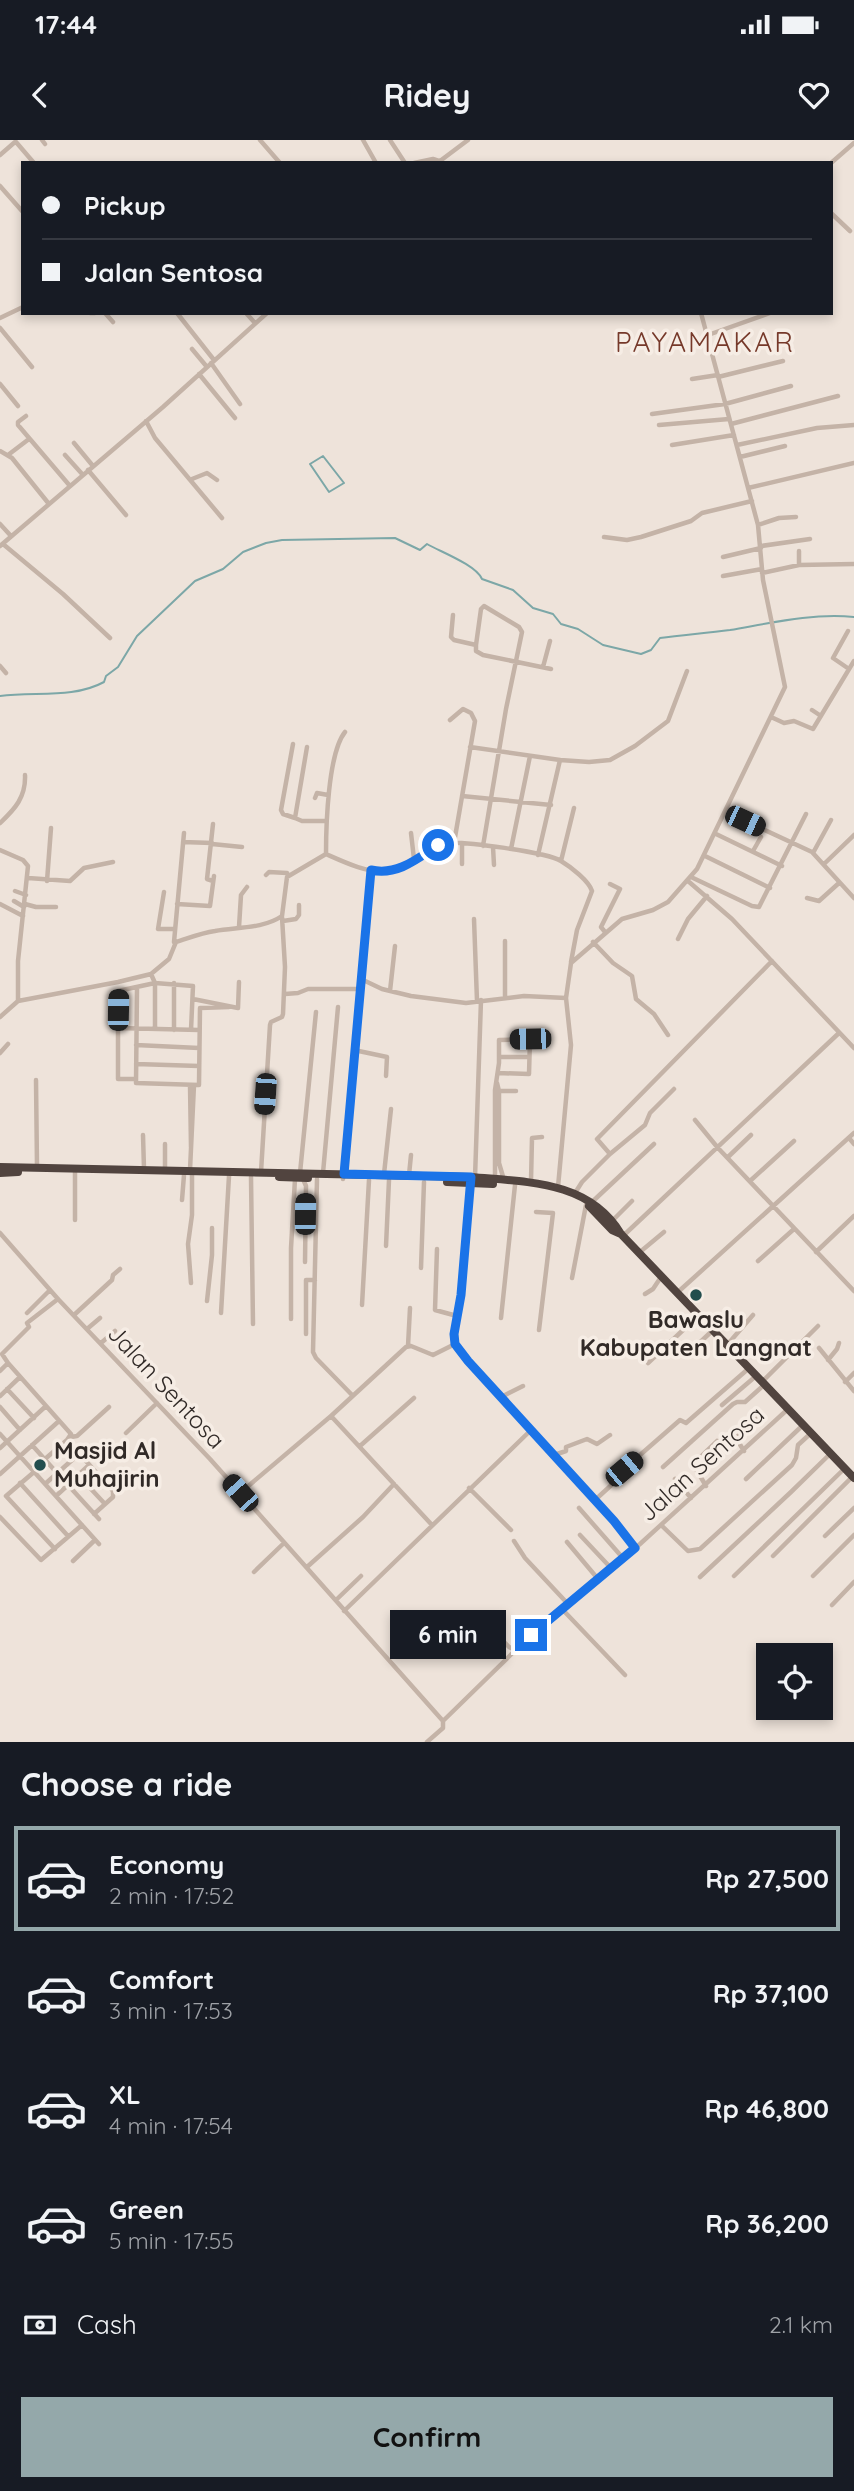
<!DOCTYPE html>
<html lang="en">
<head>
<meta charset="utf-8">
<style>
  :root { --surface:#171b24; --page:#242831; --text:#f1f3f6; --muted:#9ea1a6; --line:#363941; --accent:#94a8aa }
  body { margin:0; font-family:Quicksand,sans-serif; background:var(--page); color:var(--text); height:100vh; display:flex; flex-direction:column; font-size:26px; white-space:nowrap }
  * { box-sizing:border-box; margin:0 }
  p { font-size:23px; color:var(--muted) }
  .icon { flex:none; width:38px; height:38px; fill:none; stroke:currentColor; stroke-width:2; stroke-linecap:round; stroke-linejoin:round }
  .map { position:relative; height:1602px; overflow:hidden }
  .sheet { display:flex; flex-direction:column; background:var(--surface); flex:1 }
  .sheet>* { flex:none }
  .top-card { position:absolute; left:21px; top:21px; width:812px; height:154px; border-radius:0px; box-shadow:0 4px 10px #0003; display:grid; align-content:center; height:154px; padding:0 21px; background:var(--surface) }
  .tools { position:absolute; left:756px; top:1503px; display:grid; gap:14px }
  .tools a { display:grid; place-items:center; width:77px; height:77px; border-radius:0px; background:var(--surface); box-shadow:0 4px 10px #0003; font-size:35px }
  .end { position:absolute; width:32px; height:32px; margin:-16px; border:9px solid #1a73e8; background:#fff; box-shadow:0 0 0 4px #fff }
  .from { border-radius:50% }
  .bubble { position:absolute; height:49px; border-radius:0px; background:var(--surface); box-shadow:0 4px 10px #0003; font-size:23px; font-weight:700; line-height:49px; text-align:center }
  .car { position:absolute; width:21px; height:42px; margin:-21px -10px; border-radius:9px; box-shadow:0 0 5px 2px #0007; background:linear-gradient(#222 24%,#8ab4d8 0 40%,#222 0 76%,#8ab4d8 0 86%,#222 0) }
  .top-card b { display:flex; align-items:center; gap:24px; height:66px; font-size:26px }
  .top-card b+b { border-top:2px solid var(--line) }
  .top-card i { width:18px; height:18px; background:var(--text) }
  ul { padding:0; list-style:none }
  li { display:flex; align-items:center; gap:21px; height:105px; margin:0 14px 10px; padding:0 7px; border:4px solid transparent; border-radius:0px }
  li div { flex:1 }
  li b { display:block; font-size:26px }
  li em { font-style:normal; font-weight:700 }
  li.on { border-color:var(--accent) }
  li>.icon { width:63px; height:63px; stroke-width:1.5 }
  h2 { padding:0 21px; font-size:32px; line-height:84px }
  .pay { display:flex; align-items:center; gap:18px; height:77px; padding:0 21px; font-size:26px }
  .pay p { margin-inline-start:auto }
  .cta { display:flex; gap:14px; margin-top:auto; padding:14px 21px }
  .cta a { flex:1; height:80px; border-radius:0px; background:var(--accent); color:#111; font-size:28px; font-weight:700; line-height:80px; text-align:center }
  .status { display:flex; justify-content:space-between; align-items:center; height:49px; padding:0 35px; background:var(--surface); direction:ltr }
  .status svg { height:19px; fill:currentColor }
  header { display:flex; justify-content:space-between; align-items:center; height:91px; padding:0 21px; background:var(--surface); font-size:32px; font-weight:700 }
  .map>svg:first-child { display:block }
  .lines { fill:none; stroke-linecap:round; stroke-linejoin:round }
  .stream { stroke:#7ca7a7; stroke-width:2 }
  .minor { stroke:#c4b3a7; stroke-width:4.5 }
  .highway { stroke:#51443f; stroke-width:8 }
  .route { stroke:#1a73e8; stroke-width:9 }
  .poi-dot { fill:#224d4d; stroke:#f6ede5; stroke-width:2.5 }
  .labels { text-anchor:middle; stroke-width:7; stroke-linejoin:round; paint-order:stroke }
  .poi-label { font-size:24px; font-weight:bold; fill:#312a27; stroke:#f6ede5 }
  .street-label { font-size:24px; fill:#312a27; stroke:#f6ede5 }
  .quarter-label { font-size:28px; letter-spacing:2px; fill:#76392a; stroke:#f6ede5 }
</style>
</head>
<body>
<div class="status"><b>17:44</b><svg viewBox="0 0 49 12"><path d="M0 12V9h3v3zM5 12V6h3v6zM10 12V3h3v9zM15 12V0h3v12zM26 1h20v11H26zM47 4h2v5h-2z"/></svg></div>
<header><svg class="icon" aria-label="back" viewBox="0 0 24 24"><path d="M15 5l-7 7 7 7"/></svg>Ridey<svg class="icon" aria-label="heart" viewBox="0 0 24 24"><path d="M12 20l-8-8c-3-5 5-10 8-4 3-6 11-1 8 4z"/></svg></header>
<div class="map">
<svg width="854" height="1602" viewBox="0 0 854 1602">
  <rect width="100%" height="100%" fill="#eee3da"/>
  <g class="lines">
    <!-- stream -->
    <path class="stream" d="M323,316L344,343L329,352L310,324Z
      M0,556C34,551 73,559 104,542L106,536L118,527L137,496L195,441L223,429L243,412L266,403L282,400L395,398L420,410L427,404C441,412 476,425 482,439L513,450L533,468L553,474L561,484L578,489L603,505L641,514L651,510L660,498C683,495 707,493 730,490C771,483 812,473 854,477"/>
    <!-- minor -->
    <path class="minor" d="M42,0L45,4
      M260,0L280,23
      M363,0L376,23
      M390,0L405,23
      M16,2L34,23
      M0,15L15,2
      M440,21L468,0
      M414,23L433,19L442,22
      M831,23L854,3
      M0,46L22,71
      M831,73L850,91
      M90,173H95
      M105,173L113,182
      M177,173L214,220
      M246,173L255,183
      M0,178L23,167
      M0,188L32,227
      M708,195L770,173
      M192,209L207,227
      M211,223L240,264
      M199,234L235,278
      M718,237L783,221
      M692,239L718,235
      M0,244L18,266
      M652,274L725,264L791,246
      M26,276L18,282V285L70,346
      M146,281L155,298L222,378
      M731,284L838,256
      M659,285L729,279
      M74,303L93,326
      M672,305L734,295
      M737,305L817,288L854,285
      M0,311L12,318L49,364
      M8,315L29,299
      M65,315L83,335
      M740,317L785,306
      M88,330L126,375
      M192,339L207,333L217,340
      M748,348L854,323
      M0,384L11,396
      M758,385L779,378L796,377
      M604,397L627,400L641,397L691,381L702,373L752,361
      M3,404L63,454L110,498
      M0,406L163,267L267,173
      M761,406L810,399
      M799,411V425
      M723,417L761,408
      M762,433L799,425L854,424
      M723,436L762,429
      M453,475L451,497L454,500L476,505L481,469L484,466L519,487L522,492L506,569L483,706
      M848,491L833,518L849,529
      M476,505V511L483,515L551,529
      M0,526L6,533
      M543,527L550,501
      M812,570L821,576
      M771,577L784,583L794,581L813,589L854,521
      M450,580L463,569L471,573L475,581L454,703
      M293,604L281,670L283,674L295,678
      M307,607L295,678L302,681H326
      M470,607L560,620L589,622L610,620L635,606L668,581L687,531
      M462,656L551,665
      M315,658L317,653L328,655
      M726,672L812,712L854,758
      M0,683C15,669 26,657 25,635
      M213,684L207,739L213,741
      M411,693L414,719
      M716,694L782,726
      M183,702L212,703
      M212,704L242,707
      M493,707L494,725
      M511,709L530,616
      M0,710L23,720L28,726L18,821V861
      M753,711L761,697
      M813,713L831,680
      M326,714C326,686 328,613 345,592
      M538,715L560,620
      M705,716L770,748
      M561,721L574,668
      M462,724V704
      M824,724L854,695
      M266,735L269,732L287,733L288,735
      M691,737L752,766L759,767L806,674
      M28,738L70,741L84,728L113,722
      M47,741L51,688
      M688,741L732,779L854,908
      M15,751L26,755
      M164,752L158,789H174
      M807,758L819,761L839,743
      M14,761L24,767
      M0,764L23,776
      M25,764L36,767H56
      M177,764L210,766L214,736
      M474,779L477,861
      M283,781L296,779L299,775V765
      M239,787L241,755L247,747
      M605,792L601,787L620,749L610,744
      M678,799L688,779L707,756
      M174,802L184,693
      M593,802L613,823L632,836L636,859L654,874L668,895
      M151,834L155,843V889
      M361,839L382,849L411,856L466,863L524,856L566,858
      M137,848L136,943L199,945L200,868L229,867
      M390,851L395,806
      M285,854L298,853L308,849H360
      M505,857V801
      M193,859L238,868L239,842
      M0,877L18,861L118,842L151,834L169,819L176,802C189,798 201,793 215,791C237,787 263,789 282,776L287,737L326,714C344,722 367,733 388,732C409,730 424,706 445,703C464,701 546,712 561,721C571,727 589,741 592,751L577,790L571,822
      M118,888L199,890
      M174,890V843
      M136,905L199,908
      M354,910L387,917L386,936
      M0,913L8,904
      M499,917H529
      M136,924L199,926
      M136,939H118V851L155,843L193,846L191,890
      M36,940L37,1027
      M497,943L499,951V1023L504,1040
      M190,945L191,1007
      M499,951H516
      M695,980L718,1008L854,1151
      M143,995L144,1029
      M849,998L854,1004
      M165,1004V1029
      M610,1014L645,985L650,973L674,949
      M728,1017L751,995
      M190,1030L194,945
      M75,1032V1080
      M261,1032L270,885L271,882L282,877L283,874L285,827L282,777
      M300,1033L316,872
      M323,1033L338,867
      M384,1034L391,969
      M409,1035L411,1015
      M251,1037L253,1184
      M475,1038L481,860
      M495,1038V950L499,923V900L530,899L529,934L498,933
      M303,1039L306,1046L305,1122
      M317,1039L313,1212L316,1218L353,1256
      M343,1039L371,730
      M531,1041L532,998L542,997
      M750,1041L794,1001
      M470,1042L455,1204L468,1221L614,1381L635,1408
      M558,1047L571,905L566,858L571,823L622,779L653,770L668,762L697,729L785,547L763,440L758,385L701,173
      M575,1053L582,1042L610,1014L597,999L772,821
      M182,1060L184,1035
      M592,1062L654,1004
      M536,1072L553,1073L539,1190
      M613,1080L632,1061
      M0,1093L58,1159L210,1319L443,1581L531,1495L640,1404L788,1269
      M624,1095L839,893
      M386,1106L389,1040
      M437,1109L435,1170L457,1176
      M640,1112L664,1092
      M816,1112L854,1076
      M758,1121L794,1089
      M421,1128L424,1042
      M572,1138L586,1065
      M191,1143L188,1104L192,1075V1035
      M678,1152L854,993
      M645,1154L653,1149L661,1137
      M207,1161L212,1115V1088
      M362,1165L369,1040
      M27,1173L50,1150
      M221,1173L229,1036
      M74,1175L112,1140L113,1135L120,1129
      M501,1178L515,1045
      M291,1179V1108L295,1039
      M87,1189L100,1178
      M306,1194V1140H315
      M101,1203L115,1191
      M727,1205L753,1175
      M408,1206L410,1168
      M694,1208L712,1191
      M819,1208L854,1251
      M828,1220L837,1209L839,1203
      M8,1223L2,1214L29,1187L27,1183L58,1159
      M648,1223L698,1176
      M0,1231L8,1223L71,1294L67,1300L113,1351V1357L94,1374
      M762,1242L818,1186
      M845,1242L854,1233
      M7,1249L34,1278
      M0,1256L20,1237
      M501,1257L523,1246
      M722,1265L756,1236
      M0,1267L20,1290
      M331,1276L432,1385
      M126,1293L157,1263
      M0,1294L99,1404
      M71,1297L77,1296L109,1267
      M32,1305L57,1333
      M360,1306L414,1258
      M0,1308L46,1266
      M744,1311L736,1298L762,1274
      M554,1315L566,1311V1307L587,1299L597,1304L610,1295
      M45,1319L67,1300
      M89,1325L68,1345L99,1379
      M663,1327L733,1264L737,1262H745L764,1245
      M34,1332L6,1356L55,1409
      M0,1334L59,1281
      M78,1335L105,1364
      M675,1339L691,1358
      M746,1339L803,1285
      M20,1343L68,1396
      M45,1344L80,1313
      M706,1346L693,1324L717,1301
      M469,1348L511,1390
      M240,1353L331,1276L406,1207L411,1206L433,1215L455,1204
      M56,1356L68,1345
      M595,1360L618,1339L624,1329L680,1280L686,1283L748,1229
      M579,1368L622,1417
      M0,1377L41,1420L82,1385
      M661,1385L688,1411L700,1409L792,1325L796,1318L798,1305L810,1294
      M580,1395L610,1427
      M825,1396L854,1368
      M514,1401L525,1418L568,1464
      M567,1402L598,1439
      M773,1416L853,1336
      M73,1421L95,1400
      M307,1427L363,1377L394,1344
      M254,1432L284,1403
      M734,1436L844,1329
      M813,1436L854,1395
      M700,1437L791,1352L830,1314
      M336,1460L361,1436
      M832,1465L854,1442
      M562,1469L625,1535
      M344,1471L531,1290
      M475,1508L473,1501L482,1486L486,1484L509,1507L515,1510
      M427,1602L443,1588V1581"/>
    <!-- highway -->
    <path class="highway" d="M0,1027L471,1037C525,1042 589,1040 621,1094L854,1338
      M0,1033L18,1032
      M279,1037L308,1038
      M447,1042L493,1044
      M589,1066L612,1090L621,1094"/>
  </g>
  <g class="lines">
    <!-- route -->
    <path class="route" d="M438,705C417,719 397,736 371,730L344,1034L471,1037L461,1155L454,1194L455,1204L468,1221L614,1381L635,1408L531,1495"/>
  </g>
  <!-- markers -->
  <g class="poi-dot">
    <circle cx="696" cy="1155" r="7"/>
    <circle cx="40" cy="1325" r="7"/>
  </g>
  <g class="labels">
    <!-- poi labels -->
    <g class="poi-label">
      <text x="696" y="1188">Bawaslu<tspan x="696" dy="28">Kabupaten Langnat</tspan></text>
      <text x="54" y="1319" text-anchor="start">Masjid Al<tspan x="54" dy="28">Muhajirin</tspan></text>
    </g>
    <!-- street labels -->
    <g class="street-label">
      <text transform="translate(166 1247) rotate(47)" y="8">Jalan Sentosa</text>
      <text transform="translate(702 1324) rotate(-42)" y="8">Jalan Sentosa</text>
    </g>
    <!-- quarter labels -->
    <g class="quarter-label">
      <text x="705" y="212">PAYAMAKAR</text>
    </g>
  </g>
</svg>
<div class="tools">
<a><svg class="icon" aria-label="locate" viewBox="0 0 24 24"><circle cx="12" cy="12" r="6"/><path d="M12 2v4M12 18v4M2 12h4M18 12h4"/></svg></a>
</div>
<i class="end from" style="left:438px;top:705px"></i>
<i class="end" style="left:531px;top:1495px"></i>
<div class="bubble" style="left:390px;top:1470px;width:116px">6 min</div>
<i class="car" style="left:745px;top:681px;rotate:115deg"></i>
<i class="car" style="left:118px;top:870px;rotate:1deg"></i>
<i class="car" style="left:530px;top:899px;rotate:269deg"></i>
<i class="car" style="left:265px;top:954px;rotate:184deg"></i>
<i class="car" style="left:305px;top:1074px;rotate:1deg"></i>
<i class="car" style="left:624px;top:1329px;rotate:50deg"></i>
<i class="car" style="left:240px;top:1353px;rotate:318deg"></i>
<div class="top-card">
<b><i class="from"></i>Pickup</b>
<b><i></i>Jalan Sentosa</b>
</div>
</div>
<section class="sheet">
<h2>Choose a ride</h2>
<ul>
<li class="on"><svg class="icon" aria-label="car" viewBox="0 0 24 24"><path d="M5 17H2v-5l4-1 3-4h7l3 4 3 1v5h-3M9 17h6M6 11h13"/><circle cx="7" cy="17" r="2"/><circle cx="17" cy="17" r="2"/></svg><div><b>Economy</b><p>2 min · 17:52</p></div><em>Rp 27,500</em></li>
<li><svg class="icon" aria-label="car" viewBox="0 0 24 24"><path d="M5 17H2v-5l4-1 3-4h7l3 4 3 1v5h-3M9 17h6M6 11h13"/><circle cx="7" cy="17" r="2"/><circle cx="17" cy="17" r="2"/></svg><div><b>Comfort</b><p>3 min · 17:53</p></div><em>Rp 37,100</em></li>
<li><svg class="icon" aria-label="car" viewBox="0 0 24 24"><path d="M5 17H2v-5l4-1 3-4h7l3 4 3 1v5h-3M9 17h6M6 11h13"/><circle cx="7" cy="17" r="2"/><circle cx="17" cy="17" r="2"/></svg><div><b>XL</b><p>4 min · 17:54</p></div><em>Rp 46,800</em></li>
<li><svg class="icon" aria-label="car" viewBox="0 0 24 24"><path d="M5 17H2v-5l4-1 3-4h7l3 4 3 1v5h-3M9 17h6M6 11h13"/><circle cx="7" cy="17" r="2"/><circle cx="17" cy="17" r="2"/></svg><div><b>Green</b><p>5 min · 17:55</p></div><em>Rp 36,200</em></li>
</ul>
<div class="pay"><svg class="icon" aria-label="cash" viewBox="0 0 24 24"><path d="M3 7h18v10H3z"/><circle cx="12" cy="12" r="2"/></svg>Cash<p>2.1 km</p></div>
<div class="cta"><a>Confirm</a></div>
</section>
</body>
</html>
